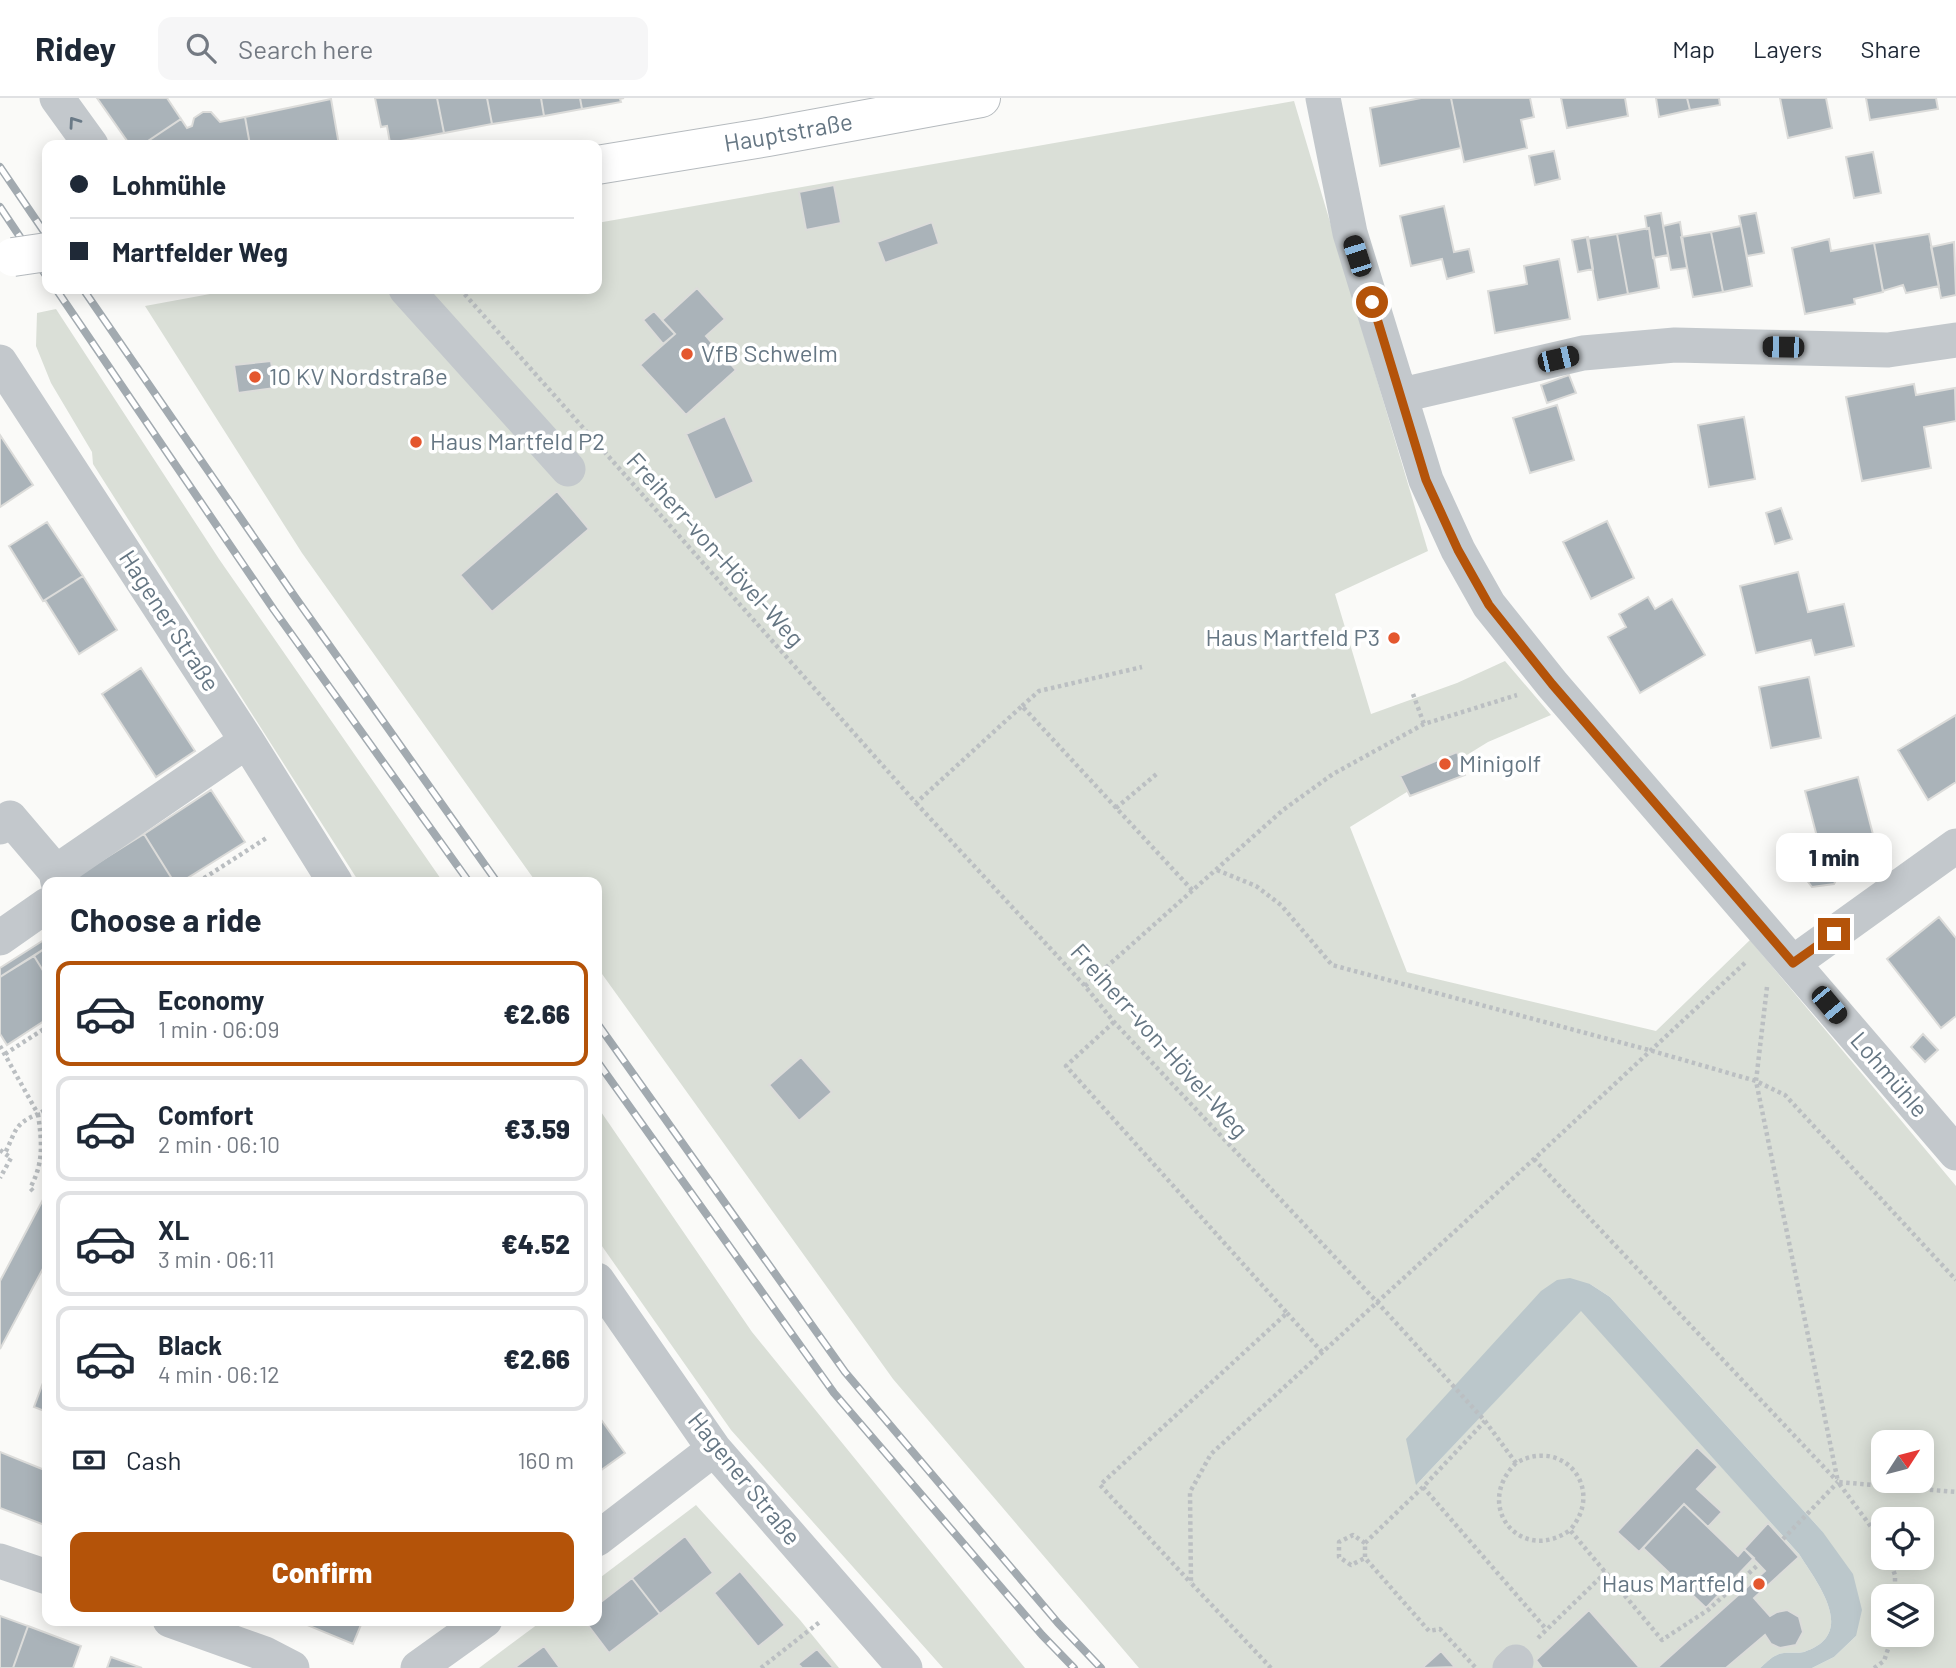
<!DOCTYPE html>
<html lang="en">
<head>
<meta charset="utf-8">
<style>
  :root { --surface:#fff; --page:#f6f6f7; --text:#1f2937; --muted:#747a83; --line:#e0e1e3; --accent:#b45309 }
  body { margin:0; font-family:Barlow,sans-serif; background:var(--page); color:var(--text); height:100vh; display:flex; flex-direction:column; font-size:26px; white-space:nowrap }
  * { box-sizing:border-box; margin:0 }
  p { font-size:23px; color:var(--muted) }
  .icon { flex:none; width:38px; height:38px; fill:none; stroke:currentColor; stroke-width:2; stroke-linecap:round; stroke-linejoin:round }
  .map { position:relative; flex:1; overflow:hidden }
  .details { position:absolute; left:42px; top:779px; width:560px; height:749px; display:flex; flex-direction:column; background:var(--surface); border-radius:14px; box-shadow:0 4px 18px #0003 }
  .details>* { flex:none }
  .banner { position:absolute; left:42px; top:42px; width:560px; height:154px; border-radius:14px; box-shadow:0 4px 18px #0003; display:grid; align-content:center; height:154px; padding:0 28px; background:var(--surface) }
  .needle { width:46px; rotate:54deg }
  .controls { position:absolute; left:1871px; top:1332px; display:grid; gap:14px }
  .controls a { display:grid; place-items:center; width:63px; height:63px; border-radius:14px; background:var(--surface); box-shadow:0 4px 18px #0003; font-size:35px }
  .end { position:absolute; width:32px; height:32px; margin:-16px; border:9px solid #b45309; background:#fff; box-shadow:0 0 0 4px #fff }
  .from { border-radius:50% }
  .bubble { position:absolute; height:49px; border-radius:14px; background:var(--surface); box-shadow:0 4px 18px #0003; font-size:23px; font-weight:800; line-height:49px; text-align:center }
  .car { position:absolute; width:21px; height:42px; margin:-21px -10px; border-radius:9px; box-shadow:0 0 5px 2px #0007; background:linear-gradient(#222 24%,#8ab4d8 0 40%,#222 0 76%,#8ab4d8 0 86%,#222 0) }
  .banner b { display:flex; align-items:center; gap:24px; height:66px; font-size:26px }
  .banner b+b { border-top:2px solid var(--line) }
  .banner i { width:18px; height:18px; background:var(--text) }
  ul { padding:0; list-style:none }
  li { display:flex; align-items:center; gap:21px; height:105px; margin:0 14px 10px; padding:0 14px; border:4px solid var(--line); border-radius:14px }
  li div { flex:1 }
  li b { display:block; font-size:26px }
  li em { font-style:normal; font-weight:800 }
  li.on { border-color:var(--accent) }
  li>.icon { width:63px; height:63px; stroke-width:1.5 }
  h2 { padding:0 28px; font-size:32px; line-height:84px }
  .pay { display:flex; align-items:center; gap:18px; height:77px; padding:0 28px; font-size:26px }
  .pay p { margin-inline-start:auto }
  .action { display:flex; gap:14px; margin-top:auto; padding:14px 28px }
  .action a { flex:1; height:80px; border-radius:14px; background:var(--accent); color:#fff; font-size:28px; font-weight:800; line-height:80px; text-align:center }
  header { display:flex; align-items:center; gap:42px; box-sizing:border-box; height:98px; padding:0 35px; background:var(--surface); border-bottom:2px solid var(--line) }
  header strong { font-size:33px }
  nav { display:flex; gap:38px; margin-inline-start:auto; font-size:24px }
  .search { width:490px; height:63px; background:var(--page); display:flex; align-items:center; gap:18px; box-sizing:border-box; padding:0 24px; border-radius:14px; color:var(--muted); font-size:26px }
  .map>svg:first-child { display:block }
  .green { fill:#dadfd7; fill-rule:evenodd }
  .water { fill:#bbc7cb }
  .building { fill:#aab3b9; stroke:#dcdcda; stroke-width:2 }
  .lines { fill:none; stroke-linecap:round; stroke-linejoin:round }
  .major-casing { stroke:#b5babe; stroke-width:40 }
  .path { stroke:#bbbfc2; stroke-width:4.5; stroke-dasharray:3.5 3.5; stroke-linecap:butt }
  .minor { stroke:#c3c8cc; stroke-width:35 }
  .major { stroke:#fff; stroke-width:38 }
  .rail-casing { stroke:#a2aab0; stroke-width:8 }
  .rail { stroke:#fff; stroke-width:5; stroke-dasharray:16; stroke-linecap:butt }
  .major-bridge-casing { stroke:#b5babe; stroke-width:40; stroke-linecap:butt }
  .major-bridge { stroke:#fff; stroke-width:38 }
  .oneway { stroke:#6a7a87 }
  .route { stroke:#b45309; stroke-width:9 }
  .poi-dot { fill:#e4572e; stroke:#fff; stroke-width:2.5 }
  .labels { text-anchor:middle; stroke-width:7; stroke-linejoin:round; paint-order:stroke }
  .street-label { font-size:24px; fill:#657683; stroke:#fff }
  .poi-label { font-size:24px; fill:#657683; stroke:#fff; text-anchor:start }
</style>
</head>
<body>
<header>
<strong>Ridey</strong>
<div class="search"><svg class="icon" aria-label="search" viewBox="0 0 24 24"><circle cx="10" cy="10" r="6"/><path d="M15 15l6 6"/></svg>Search here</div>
<nav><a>Map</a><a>Layers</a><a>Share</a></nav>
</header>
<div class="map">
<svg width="1956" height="1570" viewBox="0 0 1956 1570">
  <rect width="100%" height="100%" fill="#fafaf8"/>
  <!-- green -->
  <path class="green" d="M1294,3L1428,453L1335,496L1371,616L1457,585L1505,563L1551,617L1488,644L1350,729L1407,874L1656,933L1750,842L1956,1088V1570H1812L1834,1559L1856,1538L1822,1433L1610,1199L1590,1186L1417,1386L1581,1212L1799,1456C1818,1486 1858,1536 1804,1554C1795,1556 1785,1553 1777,1557C1771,1559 1765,1566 1760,1570H1139L893,1281L597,869V784H536L302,455L145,208L237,191H597V125ZM1883,1344H1922V1382H1883ZM1883,1421H1922V1460H1883ZM1883,1498H1922V1536H1883Z
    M56,211L219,461L443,784H359L93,366L92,354L51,285L36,248L37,215Z
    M597,1008L752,1234L1025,1570H943L731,1332L597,1141Z
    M696,1407L800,1522L839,1570H479L542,1523L597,1522V1482Z"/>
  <!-- water -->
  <path class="water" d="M1570,1180L1590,1186L1610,1199L1822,1433L1853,1476L1862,1512L1856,1538L1834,1559L1812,1570H1760C1765,1566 1771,1559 1777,1557C1785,1553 1795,1556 1804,1554C1858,1536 1818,1486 1799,1456L1581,1213L1416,1387L1406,1341L1541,1193L1557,1182Z"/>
  <!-- building -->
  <path class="building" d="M97,0H167L181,21L142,47H130Z
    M375,0H437L444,35L390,45L387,28L381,29Z
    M437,0H487L492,26L444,35Z
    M487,0H541L544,18L492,26Z
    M541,0H580L582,11L544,18Z
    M580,0H624L620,1L621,4L582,11Z
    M1421,0H1451L1461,50L1380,68L1370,10Z
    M1451,0H1530L1534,19L1521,22L1527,50L1464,64Z
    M1561,0H1625L1628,18L1567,30Z
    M1656,0H1687L1690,12L1659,19Z
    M1687,0H1719L1720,7L1690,12Z
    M1780,0H1826L1832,30L1788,40Z
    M1866,0H1936L1938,11L1870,22Z
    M331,1L339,47H250L245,19Z
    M203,14H211L220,24L245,19L250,47H142L181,21L187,30L192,28L194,20Z
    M1554,53L1560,81L1535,87L1529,58Z
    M1873,54L1881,95L1854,100L1846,59Z
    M834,87L841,125L806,132L799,94Z
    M1444,108L1454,154L1469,151L1474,174L1447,181L1442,161L1411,168L1400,118Z
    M1661,115L1668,157L1653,160L1649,130L1647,131L1645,118Z
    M1756,115L1764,155L1747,158L1739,118Z
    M932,124L939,146L885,165L877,144Z
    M1680,124L1687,170L1671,172L1663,128Z
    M1741,128L1752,188L1723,194L1711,134Z
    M1649,130L1659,190L1628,196L1617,136Z
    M1711,134L1723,194L1693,199L1681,139Z
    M1617,136L1628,196L1598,202L1587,141Z
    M1929,136L1939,188L1906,195L1903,187L1883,193L1874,145Z
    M1588,139L1593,171L1578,174L1572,142Z
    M1829,141L1831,153L1874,145L1883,194L1854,201L1855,206L1805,216L1792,150Z
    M1954,144L1956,197L1941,200L1931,149Z
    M1559,161L1570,221L1495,235L1488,193L1527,186L1524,168Z
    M697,190L725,221L706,238L736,272L686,317L640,267L675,236L662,222Z
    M654,213L675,236L663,246L643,222Z
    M271,263L275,290L238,295L234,267Z
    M1569,277L1576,295L1547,305L1541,287Z
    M1914,286L1916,297L1955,290L1956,323L1924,329L1931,370L1862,383L1846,299Z
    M1557,307L1574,362L1530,375L1513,320Z
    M725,318L754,384L715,402L686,336Z
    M1744,319L1755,381L1709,389L1698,327Z
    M0,337L33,387L0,409Z
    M557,393L589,431L492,514L460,477Z
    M1781,410L1792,441L1775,446L1766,415Z
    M1607,423L1634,480L1591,501L1563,444Z
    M47,424L83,478L43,503L9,448Z
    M1798,474L1808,514L1844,506L1854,548L1815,557L1811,542L1756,555L1740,488Z
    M83,478L117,532L79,556L45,502Z
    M1648,499L1655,511L1672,501L1705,557L1640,595L1608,539L1626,529L1619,516Z
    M141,570L195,653L156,679L102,596Z
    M1809,579L1821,640L1771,650L1759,589Z
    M1956,617V684L1928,702L1898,652Z
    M1457,654L1465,677L1410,698L1400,678Z
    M1858,679L1876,748L1861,752L1865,768L1840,775L1834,786L1812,789L1799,772L1807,758L1821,754L1805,693Z
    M211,692L245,744L181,784H174L144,736Z
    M144,736L174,784H78L75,779Z
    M1939,819L1956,840V918L1941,930L1887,861Z
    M47,840V849L0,879V870Z
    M47,849V879L34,858Z
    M34,858L47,879V921L7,947L0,936V879Z
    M1923,936L1938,952L1925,964L1911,949Z
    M801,959L832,994L799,1023L769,987Z
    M47,1094V1163L0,1251V1183Z
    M47,1274V1314L34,1309Z
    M597,1316L625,1355L597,1375Z
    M1697,1349L1718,1369L1697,1391L1722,1414L1708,1429L1684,1406L1639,1454L1617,1434Z
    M0,1354L47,1373V1428L0,1410Z
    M1684,1406L1738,1458L1744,1451L1754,1460L1706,1510L1643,1450Z
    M1768,1425L1799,1459L1754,1500L1770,1518L1777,1514L1787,1512L1799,1519L1803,1534L1796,1547L1780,1550L1771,1546L1765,1537L1726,1570H1657L1765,1473L1744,1451Z
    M685,1438L713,1475L660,1516L632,1480Z
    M740,1473L785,1527L758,1549L714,1495Z
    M632,1480L660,1516L609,1555L584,1522H597V1507Z
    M1589,1512L1640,1570H1542L1536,1562Z
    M0,1518L28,1528L13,1570H0Z
    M308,1522H363L353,1546L307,1527Z
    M28,1528L81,1548L73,1570H13Z
    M544,1548L560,1570H514Z
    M817,1551L834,1570H802L798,1566Z
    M1441,1553L1455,1569L1422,1570Z
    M111,1559L142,1570H107Z"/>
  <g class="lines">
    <!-- major casing -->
    <g class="major-casing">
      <g id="major">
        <path id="s1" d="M597,67L768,39L981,0"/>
      </g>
    </g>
    <!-- path -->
    <path class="path" d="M460,191L916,705L1022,608L1193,793
      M1413,596L1424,626
      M1022,608L1039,593L1142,569
      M916,705L1085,888L1114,924L1377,1204L1485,1323L1516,1365C1563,1338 1606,1391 1570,1432L1662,1542L1708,1512L1759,1466
      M1116,710L1159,674
      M1217,772L1256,788L1281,807L1332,867L1649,952L1756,983L1785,997L1956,1182
      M198,784L268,739
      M1085,888L1283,712L1333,676L1424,626L1517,597
      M1767,889L1756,983L1838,1384
      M1114,924L1066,968L1287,1215L1100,1387L1191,1485
      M0,948L38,1016C13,1026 16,1034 5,1055
      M5,956L47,929
      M0,1052L11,1060L0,1080
      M1534,1061L1837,1383
      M33,1093L30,1090C44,1065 42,1044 38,1016L47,1011
      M1287,1215L1323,1255
      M1516,1365C1472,1409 1522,1467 1570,1432
      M1423,1389L1546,1531
      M1783,1441L1838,1384
      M1365,1445L1353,1437L1339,1444V1459L1351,1467L1365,1460
      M1883,1445L1838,1384L1956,1394
      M1889,1460L1895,1477V1498
      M1538,1540L1606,1474
      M1475,1569L1440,1531L1429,1533L1365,1460V1445L1423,1389L1485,1323
      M761,1570L821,1523
      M1271,1570L1191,1485L1190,1394L1211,1356L1534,1061L1747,863
      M1874,1570L1884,1563L1893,1536"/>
    <!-- minor -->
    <path class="minor" d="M57,0L91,47
      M1323,0L1350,135L1426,382L1458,452L1489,507L1552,586L1956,1055
      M406,191L568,371
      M0,264L247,643L335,784
      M1402,297L1583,255L1675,247L1888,252L1956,242
      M0,729L10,720L56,774L58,784
      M56,774L247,643
      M0,840L47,807
      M1793,865L1956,748
      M597,1182L714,1351L905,1570
      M597,1441L714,1351
      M0,1463L47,1479
      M170,1522L265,1556L292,1570
      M418,1570L485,1522
      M1510,1570L1516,1564"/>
    <!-- major -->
    <use href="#major" class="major"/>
    <!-- rail casing -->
    <g class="rail-casing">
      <path id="rail" d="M0,69L47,138
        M0,109L47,179
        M56,191L274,512L469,784
        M83,191L295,499L497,784
        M597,925L845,1274L1058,1525L1101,1570
        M597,963L834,1295L1042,1537L1074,1570"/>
    </g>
    <!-- rail -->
    <use href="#rail" class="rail"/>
    <!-- major-bridge casing -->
    <g class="major-bridge-casing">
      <path id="major-bridge" d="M13,159L47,154"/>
    </g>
    <!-- major-bridge -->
    <use href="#major-bridge" class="major-bridge"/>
  </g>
  <!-- one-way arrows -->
  <defs><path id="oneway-chevron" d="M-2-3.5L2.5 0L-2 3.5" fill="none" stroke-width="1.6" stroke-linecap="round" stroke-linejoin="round" transform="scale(1.75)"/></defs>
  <use class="oneway" href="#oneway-chevron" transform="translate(74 24) rotate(-125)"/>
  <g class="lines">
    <!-- route -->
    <path class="route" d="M1372,204L1426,382L1458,452L1489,507L1552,586L1793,865L1834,836"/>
  </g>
  <!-- markers -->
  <g class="poi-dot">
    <circle cx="687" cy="256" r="7"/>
    <circle cx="255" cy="279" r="7"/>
    <circle cx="416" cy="344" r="7"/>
    <circle cx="1394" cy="540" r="7"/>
    <circle cx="1445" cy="666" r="7"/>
    <circle cx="1759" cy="1486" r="7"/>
  </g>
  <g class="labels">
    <!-- street labels -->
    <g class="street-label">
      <text dy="8" stroke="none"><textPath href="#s1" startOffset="194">Hauptstraße</textPath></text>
      <text transform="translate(715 452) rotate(48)" y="8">Freiherr-von-Hövel-Weg</text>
      <text transform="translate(169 523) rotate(57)" y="8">Hagener Straße</text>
      <text transform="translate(1159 943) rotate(48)" y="8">Freiherr-von-Hövel-Weg</text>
      <text transform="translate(1889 977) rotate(49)" y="8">Lohmühle</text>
      <text transform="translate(744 1381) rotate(51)" y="8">Hagener Straße</text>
    </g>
    <!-- poi labels -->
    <g class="poi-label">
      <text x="701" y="264">VfB Schwelm</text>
      <text x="269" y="287">10 KV Nordstraße</text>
      <text x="430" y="352">Haus Martfeld P2</text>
      <text x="1380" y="548" text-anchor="end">Haus Martfeld P3</text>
      <text x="1459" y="674">Minigolf</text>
      <text x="1745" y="1494" text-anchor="end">Haus Martfeld</text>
    </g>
  </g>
</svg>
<div class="controls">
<a><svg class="needle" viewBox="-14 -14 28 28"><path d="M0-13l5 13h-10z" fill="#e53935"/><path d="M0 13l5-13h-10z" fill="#747a83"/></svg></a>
<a><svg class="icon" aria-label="locate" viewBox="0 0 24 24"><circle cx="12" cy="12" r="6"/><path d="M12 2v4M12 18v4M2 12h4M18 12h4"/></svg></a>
<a><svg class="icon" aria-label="layers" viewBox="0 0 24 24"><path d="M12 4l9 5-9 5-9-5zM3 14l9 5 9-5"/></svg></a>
</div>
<i class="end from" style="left:1372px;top:204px"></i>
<i class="end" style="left:1834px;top:836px"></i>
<div class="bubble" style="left:1776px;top:735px;width:116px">1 min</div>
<i class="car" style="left:1357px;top:158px;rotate:342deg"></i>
<i class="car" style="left:1783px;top:249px;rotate:271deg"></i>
<i class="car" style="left:1558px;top:261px;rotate:77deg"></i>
<i class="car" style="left:1829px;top:907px;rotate:140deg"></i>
<div class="banner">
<b><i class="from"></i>Lohmühle</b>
<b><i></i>Martfelder Weg</b>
</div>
<section class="details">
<h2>Choose a ride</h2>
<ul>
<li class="on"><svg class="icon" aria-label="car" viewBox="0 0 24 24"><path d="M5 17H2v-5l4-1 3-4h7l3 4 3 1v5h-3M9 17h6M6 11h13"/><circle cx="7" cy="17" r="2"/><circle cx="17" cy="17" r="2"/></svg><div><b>Economy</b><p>1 min · 06:09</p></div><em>€2.66</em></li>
<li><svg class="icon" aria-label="car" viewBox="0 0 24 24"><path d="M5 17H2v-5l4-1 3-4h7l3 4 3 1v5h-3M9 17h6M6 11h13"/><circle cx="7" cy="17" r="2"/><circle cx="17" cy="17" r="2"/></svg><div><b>Comfort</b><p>2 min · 06:10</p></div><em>€3.59</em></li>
<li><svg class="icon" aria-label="car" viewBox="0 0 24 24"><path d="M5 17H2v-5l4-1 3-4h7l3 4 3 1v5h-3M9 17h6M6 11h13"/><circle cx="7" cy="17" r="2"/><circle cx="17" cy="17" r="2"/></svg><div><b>XL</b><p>3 min · 06:11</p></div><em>€4.52</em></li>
<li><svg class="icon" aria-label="car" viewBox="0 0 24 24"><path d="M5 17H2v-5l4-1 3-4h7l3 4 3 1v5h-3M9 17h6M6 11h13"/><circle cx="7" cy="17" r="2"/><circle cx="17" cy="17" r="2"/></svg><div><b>Black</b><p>4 min · 06:12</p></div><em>€2.66</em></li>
</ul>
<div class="pay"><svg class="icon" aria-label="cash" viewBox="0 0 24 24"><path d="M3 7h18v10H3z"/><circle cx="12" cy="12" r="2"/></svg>Cash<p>160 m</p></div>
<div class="action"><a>Confirm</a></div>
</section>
</div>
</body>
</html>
